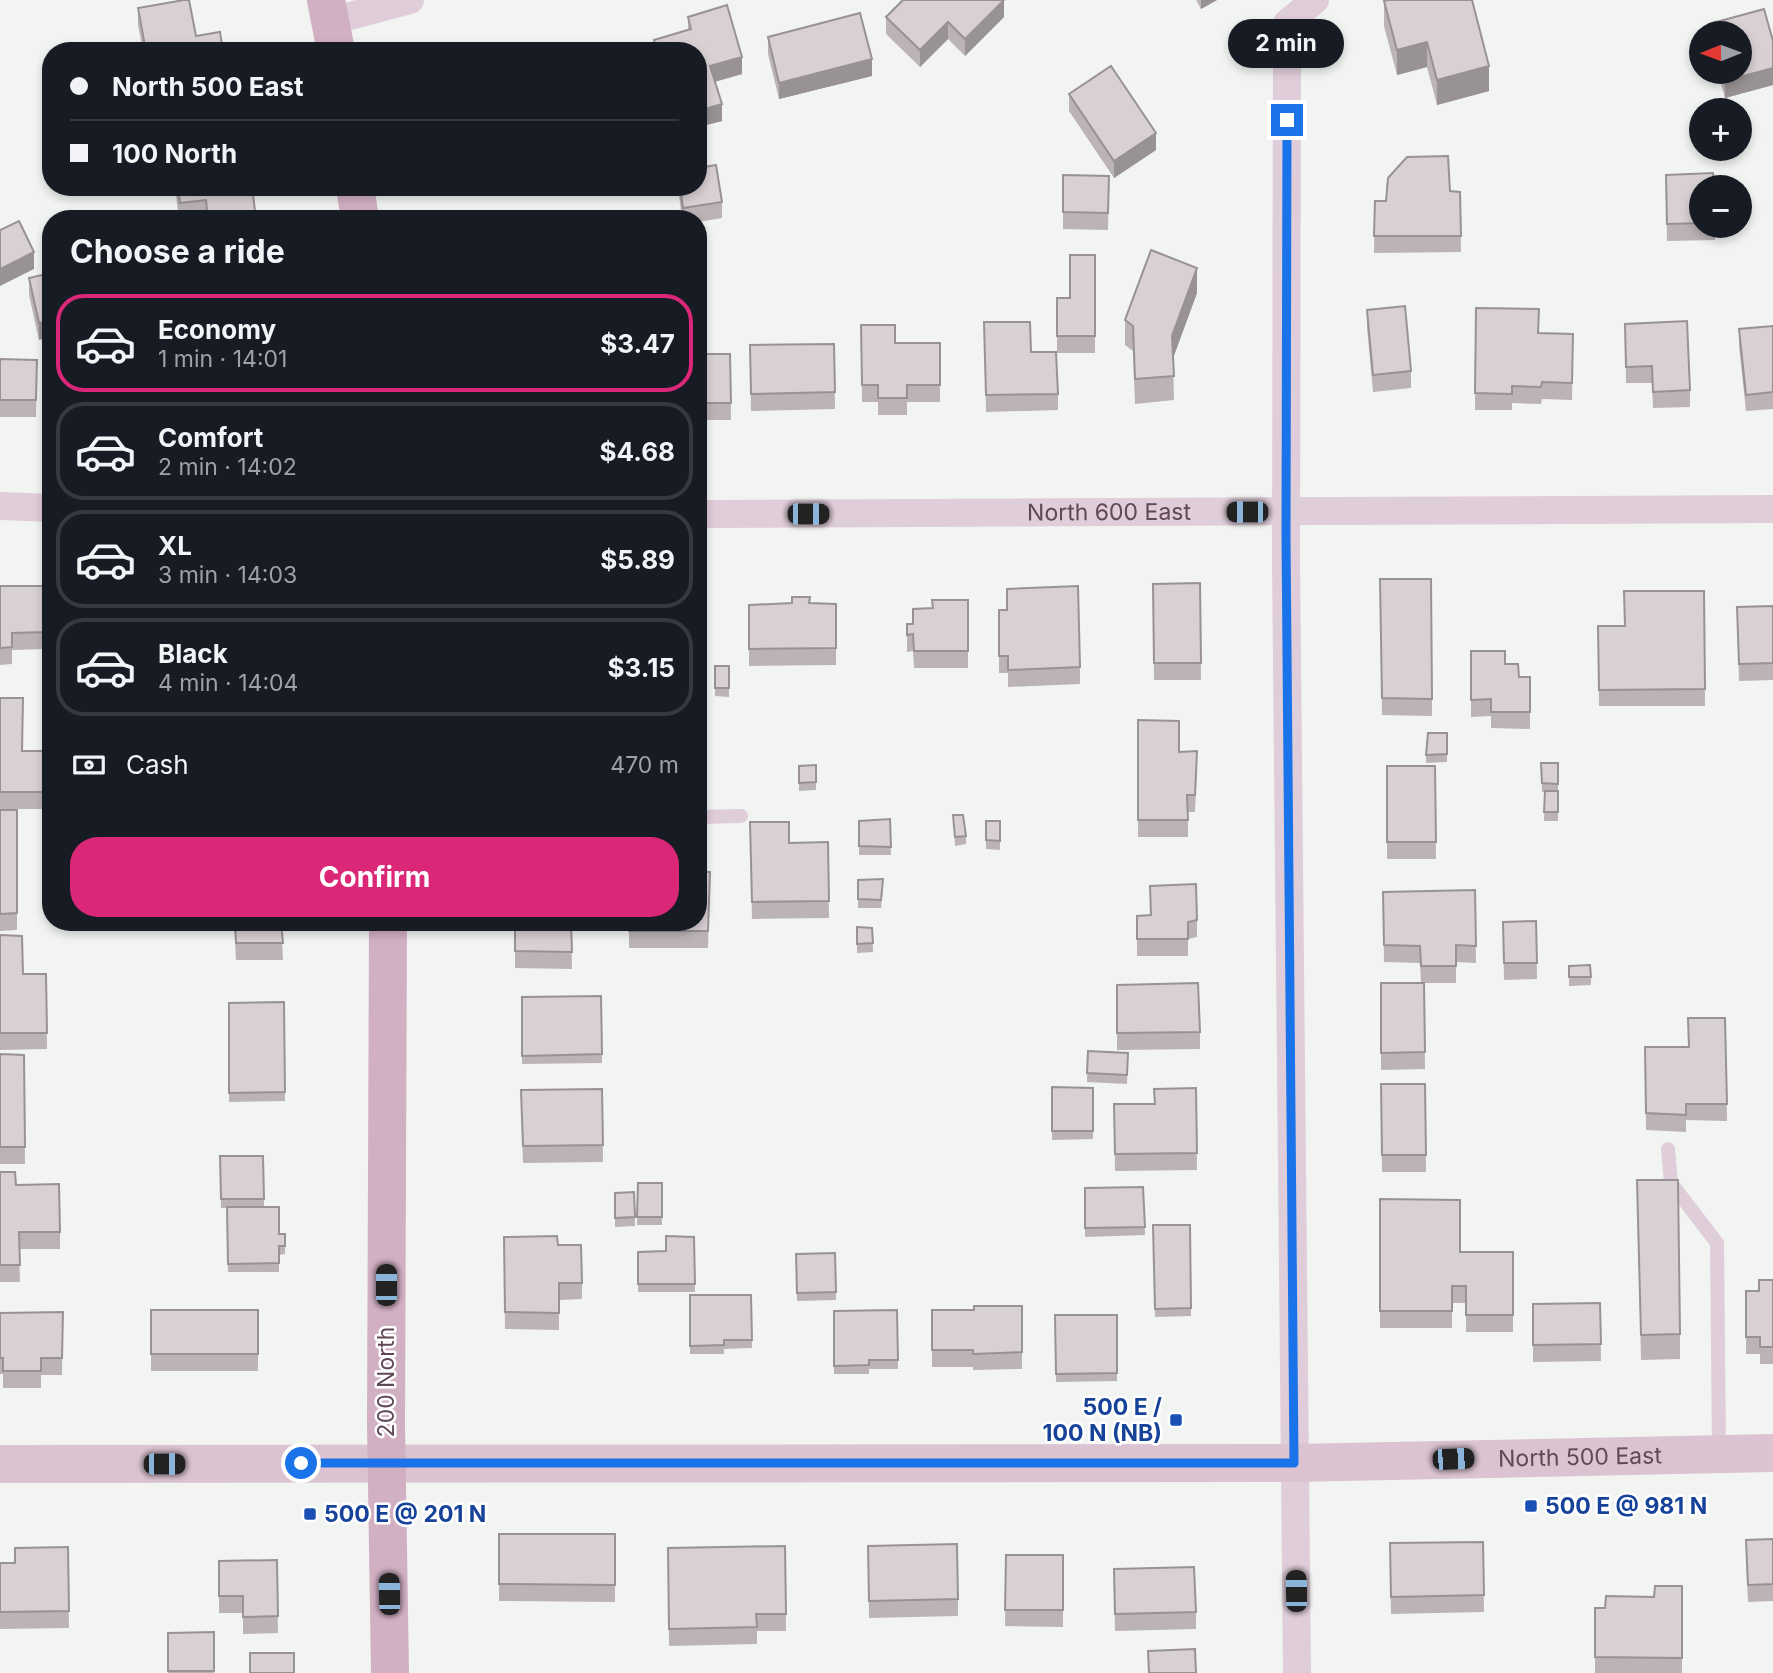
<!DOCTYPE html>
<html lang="en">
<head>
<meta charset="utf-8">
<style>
  :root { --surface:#171b24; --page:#20242c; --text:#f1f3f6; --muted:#9ea1a6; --line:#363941; --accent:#db2777 }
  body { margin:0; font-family:Inter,sans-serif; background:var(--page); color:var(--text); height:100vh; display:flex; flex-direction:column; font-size:26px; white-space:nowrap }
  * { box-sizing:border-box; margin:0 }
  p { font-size:23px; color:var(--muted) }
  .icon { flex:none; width:38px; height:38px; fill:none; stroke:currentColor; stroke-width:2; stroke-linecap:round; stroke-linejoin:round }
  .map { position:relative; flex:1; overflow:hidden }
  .details { position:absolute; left:42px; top:210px; width:665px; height:721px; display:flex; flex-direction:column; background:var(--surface); border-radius:28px; box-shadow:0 4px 10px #0003 }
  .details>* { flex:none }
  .top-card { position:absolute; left:42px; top:42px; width:665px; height:154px; border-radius:28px; box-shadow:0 4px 10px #0003; display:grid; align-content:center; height:154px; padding:0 28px; background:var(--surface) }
  .needle { width:46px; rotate:269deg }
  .tools { position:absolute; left:1689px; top:21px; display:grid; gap:14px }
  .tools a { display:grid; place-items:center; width:63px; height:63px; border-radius:50%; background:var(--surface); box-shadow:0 4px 10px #0003; font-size:35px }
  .end { position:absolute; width:32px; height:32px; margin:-16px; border:9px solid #1a73e8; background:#fff; box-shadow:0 0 0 4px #fff }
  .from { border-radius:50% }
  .bubble { position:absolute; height:49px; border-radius:24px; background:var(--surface); box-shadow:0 4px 10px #0003; font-size:23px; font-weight:700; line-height:49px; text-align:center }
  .car { position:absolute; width:21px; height:42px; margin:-21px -10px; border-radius:9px; box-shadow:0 0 5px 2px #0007; background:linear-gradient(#222 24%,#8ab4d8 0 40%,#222 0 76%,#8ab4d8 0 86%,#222 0) }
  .top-card b { display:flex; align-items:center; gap:24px; height:66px; font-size:26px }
  .top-card b+b { border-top:2px solid var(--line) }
  .top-card i { width:18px; height:18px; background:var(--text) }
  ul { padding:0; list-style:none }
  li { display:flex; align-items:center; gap:21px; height:98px; margin:0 14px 10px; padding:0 14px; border:4px solid var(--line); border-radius:28px }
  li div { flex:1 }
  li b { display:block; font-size:26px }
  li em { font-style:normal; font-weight:700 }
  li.active { border-color:var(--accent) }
  li>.icon { width:63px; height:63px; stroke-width:1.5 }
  h2 { padding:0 28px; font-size:32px; line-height:84px }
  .pay { display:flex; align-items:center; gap:18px; height:77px; padding:0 28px; font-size:26px }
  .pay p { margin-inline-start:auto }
  .cta { display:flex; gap:14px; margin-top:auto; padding:14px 28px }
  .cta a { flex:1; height:80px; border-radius:28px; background:var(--accent); color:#fff; font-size:28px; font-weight:700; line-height:80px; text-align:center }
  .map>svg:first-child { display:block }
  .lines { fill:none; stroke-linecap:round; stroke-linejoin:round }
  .lane { stroke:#dfcdd9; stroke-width:14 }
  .street { stroke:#dfcdd9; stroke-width:28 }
  .secondary { stroke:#dbc3d1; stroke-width:38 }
  .primary { stroke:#d2b0c4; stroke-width:38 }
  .wall { fill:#bbb3b6 }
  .shaded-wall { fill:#989294 }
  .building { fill:#d9d0d4; stroke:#989294; stroke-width:2 }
  .route { stroke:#1a73e8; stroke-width:9 }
  .transit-dot { fill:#1a4fb4; stroke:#fff; stroke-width:2.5 }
  .labels { text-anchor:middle; stroke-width:5; stroke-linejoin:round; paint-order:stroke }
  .street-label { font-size:23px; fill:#614857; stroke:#fff }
  .transit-label { font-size:23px; font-weight:bold; fill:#164399; stroke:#fff; text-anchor:start }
</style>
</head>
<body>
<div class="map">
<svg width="1773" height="1673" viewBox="0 0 1773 1673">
  <rect width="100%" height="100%" fill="#f2f4f2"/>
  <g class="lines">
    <!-- lane -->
    <path class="lane" d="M698,817L741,816
      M1668,1149L1671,1183L1717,1243L1719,1451"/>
    <!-- street -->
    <g class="street">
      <path d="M331,21L410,0"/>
      <path d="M0,506L51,508"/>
      <path id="s1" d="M698,514L1773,509"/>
      <path d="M1297,1673L1286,560L1287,23L1315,0"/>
    </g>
    <!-- secondary -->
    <path class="secondary" id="s2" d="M0,1464L1294,1463L1773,1453"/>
    <!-- primary -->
    <path class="primary" d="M326,0L336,51
      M355,187L360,219
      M388,922L386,1424L390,1673"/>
  </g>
  <!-- wall -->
  <path class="wall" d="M1196,0H1217L1201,9Z
    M1384,1L1489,91L1437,105L1427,67L1397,75L1384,26Z
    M138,8L196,36L223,51H143L138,25Z
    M688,17L742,74L715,82L722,121L698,127V51H654V40L688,30Z
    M886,17H1004L965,56L948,39L920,67L886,34Z
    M1709,24L1773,41V85L1725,98L1718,72H1740V33H1709Z
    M768,37L872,76L779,99L768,54Z
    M1069,94L1156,150L1114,178L1069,111Z
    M1063,175L1109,176L1108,230L1063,229Z
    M175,187H252L256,219H206V217L179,219Z
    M678,187H698L722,202V218L698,222V219H682Z
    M1701,187V226H1715V240L1667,241L1666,192Z
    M1450,191L1460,192L1461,252L1374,253L1375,201H1386Z
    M1095,255V353H1057V298H1070Z
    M51,273L39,340L29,295V278Z
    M1197,293L1173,358L1174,400L1135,404L1133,351L1125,345V320Z
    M1476,308L1538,333L1573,334L1572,400L1542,399L1541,404L1512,403V410H1475Z
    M1367,310L1411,371V388L1373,392L1367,327Z
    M984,322L1031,352L1058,394V410L986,412Z
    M1625,324L1690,390V407L1653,408L1652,383H1626Z
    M861,325L895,343H940V402H907V415H878V402H862Z
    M1773,326V409L1746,411L1739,346V329Z
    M834,344L835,409L751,411L750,362Z
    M698,354H730L731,420H698Z
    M0,359L37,360L36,417H0Z
    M1380,579H1431L1432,716L1382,715Z
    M1200,583L1201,680H1154L1153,584Z
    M0,586H46V649L12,650V664L0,665Z
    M1704,591L1705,706H1599L1598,626H1625Z
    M932,600H968V668H914L913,651L907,652V624H913L932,608Z
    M810,603L836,604V665L749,666V605Z
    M1773,606V680L1739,681L1737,607Z
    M999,610L1080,667V684L1008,687V673H999Z
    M1471,651L1505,664L1519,677H1530V729L1491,728V716L1471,717Z
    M715,666H729V697L715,696Z
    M0,698L22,751L47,768L45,809H0Z
    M1138,720L1179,752L1197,768L1195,812H1188V837H1138Z
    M1447,733V762L1426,763V755Z
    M1541,763H1558V821H1544L1545,792H1542Z
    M816,765V790L799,791V766Z
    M1387,766H1435L1436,859H1387Z
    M0,810H17V930L0,931Z
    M953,815L966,836V844L955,846Z
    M890,819L891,855H859V821Z
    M986,821H1000V850L986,849Z
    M750,822L789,843L828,842L829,918L752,919Z
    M710,872L708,948H629V922Z
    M858,880L883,888L881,908H858Z
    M1150,886L1197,920V937L1188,939V956H1137V916L1150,915Z
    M1475,890L1476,963L1456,962V983H1424L1425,1069L1381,1070V983H1421L1420,963L1384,962L1383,892Z
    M1536,921L1537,979L1504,980L1503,922Z
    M234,922H281L283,960H236Z
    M515,922H571L572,969L515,968Z
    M857,927L872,928L873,952L857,953Z
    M0,935L23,974H46L47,1049L0,1050Z
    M1569,966L1591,977V985L1569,986Z
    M1117,985L1200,1032V1049L1117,1050Z
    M601,996L602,1063L522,1064V997Z
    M284,1002L285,1101L229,1102V1003Z
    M1725,1018L1727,1121L1686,1120V1132L1646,1130L1645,1047H1688Z
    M1088,1051L1128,1053L1127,1084L1087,1082Z
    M0,1054L24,1055L25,1164H0Z
    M1381,1084H1425L1426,1172H1382Z
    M1052,1087L1093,1088V1139L1052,1140Z
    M1196,1088L1197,1170L1115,1171L1114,1104H1154Z
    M602,1089L603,1162L523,1163L521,1106Z
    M220,1156H263L264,1207L279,1234H285V1254L279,1255V1272H228L227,1208H221Z
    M0,1172L16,1185L60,1232V1249H19L20,1282H0Z
    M1637,1180L1680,1334V1359L1641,1360Z
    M638,1183H662V1225H637Z
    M1143,1187L1145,1235L1085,1237V1188Z
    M634,1192L635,1226L615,1227V1193Z
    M1380,1199L1460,1252H1513V1332H1466V1303H1452V1328H1380Z
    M1153,1225H1190L1191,1316L1155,1317Z
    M504,1237L558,1245L582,1283V1299L559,1300V1330L505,1329Z
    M694,1237L695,1292H638V1252L666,1251Z
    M835,1253L836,1300L797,1301L796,1254Z
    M1773,1280V1364H1760V1354H1746V1291H1759Z
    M690,1295H751L752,1348L724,1349V1354H690Z
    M1600,1303L1601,1361L1533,1362V1304Z
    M1022,1306V1369L973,1370V1367H932V1310H974Z
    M151,1310H258V1371H151Z
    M897,1310L898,1369H869V1374H834V1311Z
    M63,1312L62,1375H41V1388H3V1374H0V1313Z
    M1055,1315H1117V1381L1056,1382Z
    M499,1534H615V1602L499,1601Z
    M1773,1539V1601L1748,1602L1746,1557Z
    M1483,1542L1484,1612L1391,1614L1390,1543Z
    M785,1546L786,1631H757V1644L669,1646L668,1548Z
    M868,1546L958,1599V1616L869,1618Z
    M68,1547L69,1628L0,1629V1563H15Z
    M1006,1555H1063V1627L1005,1626Z
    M277,1560L278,1633L243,1634V1613H219V1561Z
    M1114,1586L1196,1612V1629L1115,1631Z
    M1682,1586V1673H1595V1608H1605L1654,1597Z
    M214,1632V1673H168V1633Z"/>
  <!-- shaded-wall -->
  <path class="shaded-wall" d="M1004,0V17L965,56V39Z
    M1201,0H1217L1201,9Z
    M948,22V39L920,67V50Z
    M1427,42V67L1397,75V50Z
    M742,57V74L710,83V66Z
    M872,59V76L779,99V83Z
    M1489,66V91L1437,105V80Z
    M1773,68V85L1725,98V81Z
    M722,104V121L698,127V111Z
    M1156,133V150L1114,178V161Z
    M34,252V269L0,286V269Z
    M1197,268V293L1172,361V336Z
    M51,320V337L39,340V323Z"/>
  <!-- building -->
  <path class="building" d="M184,0H189L196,36L220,32L223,51H155L154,45L145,46L138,8Z
    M903,0H1004L965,39L948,22L920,50L886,17Z
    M1388,0H1472L1489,66L1437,80L1427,42L1397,50L1384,1Z
    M727,5L742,57L710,66L722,104L698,111V51H657L654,40L691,29L688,17Z
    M1764,9L1773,41V68L1725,81L1722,72H1740V33H1712L1709,24Z
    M860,13L872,59L779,83L768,37Z
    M617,47L618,51H602Z
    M1111,66L1156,133L1114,161L1069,94Z
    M1448,156L1450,191L1460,192L1461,236H1374L1375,201H1386L1388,178L1407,157Z
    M716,165L722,202L683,208L680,187H698V168Z
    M1713,173L1714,187H1701V223L1667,224L1666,175Z
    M1063,175L1109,176L1108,213L1063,212Z
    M178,187H252L256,219H208L206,200L180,203Z
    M19,221L34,252L0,269V230Z
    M1151,250L1197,268L1172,336L1174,376L1135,379L1133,326L1125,320Z
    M1070,255H1095V336H1057V298H1070Z
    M51,273V320L39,323L29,278Z
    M1405,306L1411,371L1373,375L1367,310Z
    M1476,308L1539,309L1538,333L1573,334L1572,383L1542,382L1541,387L1512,386V394L1475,393Z
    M1687,321L1690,390L1653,392L1652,366L1626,367L1625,324Z
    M984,322H1030L1031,352H1056L1058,394L986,395Z
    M861,325H895V343H940V385H907V398H878V385H862Z
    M1773,326V392L1746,395L1739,329Z
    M834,344L835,392L751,394L750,345Z
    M698,354H730L731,403H698Z
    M0,359L37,360L36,400H0Z
    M1380,579H1431L1432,699L1382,698Z
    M1200,583L1201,663H1154L1153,584Z
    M0,586H46V632L12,633V647L0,648Z
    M1078,586L1080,667L1008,670V656H999V610H1007V589Z
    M1624,591H1704L1705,689L1599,690L1598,626H1625Z
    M792,597H810L809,603L836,604V648L749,649V605L792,603Z
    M932,600H968V651H914L913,634L907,635V624H913V609L933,608Z
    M1773,606V663L1739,664L1737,607Z
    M1471,651H1505V664H1518L1519,677H1530V712H1491V699L1471,700Z
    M715,666H729V688H715Z
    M0,698H23L22,751H47L45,792H0Z
    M1138,720L1179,721V752L1197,751L1195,795H1187L1188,820H1138Z
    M1428,733H1447V754L1426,755Z
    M1541,763H1558V784L1542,783Z
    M816,765V782L799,783V766Z
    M1387,766H1435L1436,842H1387Z
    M1545,791H1558V812H1544Z
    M0,810H17V913L0,914Z
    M953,815H963L966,836L955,837Z
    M890,819L891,847L859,846V821Z
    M986,821H1000V841L986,840Z
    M750,822H789V843L828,842L829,901L752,902Z
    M698,872H710L708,931H629V922H698Z
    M883,879L881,900L858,899V880Z
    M1196,884L1197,920L1188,922V939H1137V916L1151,915L1150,886Z
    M1475,890L1476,946L1456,945V966H1421L1420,946L1384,945L1383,892Z
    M1536,921L1537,963H1504L1503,922Z
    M235,922H281L283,943H236Z
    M515,922H571L572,952L515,951Z
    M857,927L872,928L873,943L857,944Z
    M0,935L22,936L23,974H46L47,1033H0Z
    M1590,965L1591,977H1569V966Z
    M1198,983L1200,1032L1117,1033V985Z
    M1381,983H1424L1425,1052L1381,1053Z
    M601,996L602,1054L522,1056V997Z
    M284,1002L285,1092L229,1093V1003Z
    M1688,1018H1725L1727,1104H1686V1115L1646,1113L1645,1047H1689Z
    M1088,1051L1128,1053L1127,1075L1087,1073Z
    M0,1054L24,1055L25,1147H0Z
    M1381,1084H1425L1426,1155H1382Z
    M1052,1087L1093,1088V1131H1052Z
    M1196,1088L1197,1153L1115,1154L1114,1104H1155L1154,1089Z
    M602,1089L603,1145L523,1146L521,1090Z
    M220,1156H263L264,1199H221Z
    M0,1172H15L16,1185L59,1184L60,1232H19L20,1265H0Z
    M1637,1180H1678L1680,1334L1641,1335Z
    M638,1183H662V1217H637Z
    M1143,1187L1145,1227L1085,1228V1188Z
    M634,1192L635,1217L615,1218V1193Z
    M1380,1199L1460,1200V1252H1513V1315H1466V1286H1452V1311H1380Z
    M227,1207H279V1234H285V1246H279V1263L228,1264Z
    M1153,1225H1190L1191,1308L1155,1309Z
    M557,1236L558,1245H581L582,1283H559V1313L505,1312L504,1237Z
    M666,1236L694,1237L695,1284H638V1252L666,1251Z
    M835,1253L836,1292L797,1293L796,1254Z
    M1759,1280H1773V1347H1760V1337H1746V1291H1759Z
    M690,1295H751L752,1340H724V1345L690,1346Z
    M1600,1303L1601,1344L1533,1345V1304Z
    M974,1306H1022V1352L973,1354V1350H932V1310H974Z
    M151,1310H258V1354H151Z
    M897,1310L898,1360H869V1365L834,1366V1311Z
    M63,1312L62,1358H41V1371H3V1358H0V1313Z
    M1055,1315H1117V1373L1056,1374Z
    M499,1534H615V1585L499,1584Z
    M1773,1539V1584L1748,1585L1746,1540Z
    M1483,1542L1484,1595L1391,1597L1390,1543Z
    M957,1544L958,1599L869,1601L868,1546Z
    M785,1546L786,1614H756L757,1627L669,1629L668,1548Z
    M68,1547L69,1611L0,1612V1563H15V1548Z
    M1006,1555H1063V1610H1005Z
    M277,1560L278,1616L243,1617V1596H219V1561Z
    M1194,1567L1196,1612L1115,1614L1114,1569Z
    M1655,1586H1682V1658L1595,1657V1608H1605L1606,1596L1654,1597Z
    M214,1632V1671H168V1633Z
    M1195,1649L1196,1673H1149L1148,1651Z
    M250,1653H294V1673H250Z"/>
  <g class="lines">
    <!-- route -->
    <path class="route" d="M301,1463H1294L1286,536L1287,120"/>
  </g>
  <!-- markers -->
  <g class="transit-dot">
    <rect x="1169" y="1413" width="14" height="14" rx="3.5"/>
    <rect x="1524" y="1499" width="14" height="14" rx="3.5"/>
    <rect x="303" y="1507" width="14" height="14" rx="3.5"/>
  </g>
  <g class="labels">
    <!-- street labels -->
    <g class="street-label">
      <text dy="8" stroke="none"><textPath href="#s1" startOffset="411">North 600 East</textPath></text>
      <text transform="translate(386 1382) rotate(-90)" y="8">200 North</text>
      <text dy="8" stroke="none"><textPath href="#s2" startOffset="1580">North 500 East</textPath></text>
    </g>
    <!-- transit labels -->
    <g class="transit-label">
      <text x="1162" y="1415" text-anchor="end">500 E /<tspan x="1162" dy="26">100 N (NB)</tspan></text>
      <text x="1545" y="1514">500 E @ 981 N</text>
      <text x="324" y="1522">500 E @ 201 N</text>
    </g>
  </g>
</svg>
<div class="tools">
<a><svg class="needle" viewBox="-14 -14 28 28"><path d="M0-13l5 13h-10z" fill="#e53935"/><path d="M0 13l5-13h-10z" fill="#9ea1a6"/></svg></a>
<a>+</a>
<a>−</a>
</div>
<i class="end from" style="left:301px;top:1463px"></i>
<i class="end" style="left:1287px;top:120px"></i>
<div class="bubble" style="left:1228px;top:19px;width:116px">2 min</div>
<i class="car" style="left:1247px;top:512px;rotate:270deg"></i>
<i class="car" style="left:808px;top:514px;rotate:90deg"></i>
<i class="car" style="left:386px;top:1285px;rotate:0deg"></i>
<i class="car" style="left:1453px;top:1459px;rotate:88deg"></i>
<i class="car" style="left:164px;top:1464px;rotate:90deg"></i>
<i class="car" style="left:1296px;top:1591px;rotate:359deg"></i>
<i class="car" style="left:389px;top:1594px;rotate:359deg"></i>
<div class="top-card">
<b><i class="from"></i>North 500 East</b>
<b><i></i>100 North</b>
</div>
<section class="details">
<h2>Choose a ride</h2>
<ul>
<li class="active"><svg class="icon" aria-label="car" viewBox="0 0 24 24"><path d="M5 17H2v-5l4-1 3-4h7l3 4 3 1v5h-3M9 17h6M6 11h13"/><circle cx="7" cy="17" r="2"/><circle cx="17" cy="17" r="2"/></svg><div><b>Economy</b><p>1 min · 14:01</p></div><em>$3.47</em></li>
<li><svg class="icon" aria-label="car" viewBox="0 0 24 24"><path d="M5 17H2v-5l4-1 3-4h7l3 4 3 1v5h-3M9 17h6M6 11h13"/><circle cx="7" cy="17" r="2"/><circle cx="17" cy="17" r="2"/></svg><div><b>Comfort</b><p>2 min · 14:02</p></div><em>$4.68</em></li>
<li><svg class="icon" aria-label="car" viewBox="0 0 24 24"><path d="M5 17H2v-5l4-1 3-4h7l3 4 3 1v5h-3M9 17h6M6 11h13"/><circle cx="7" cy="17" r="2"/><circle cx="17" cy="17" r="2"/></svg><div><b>XL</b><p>3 min · 14:03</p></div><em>$5.89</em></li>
<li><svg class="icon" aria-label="car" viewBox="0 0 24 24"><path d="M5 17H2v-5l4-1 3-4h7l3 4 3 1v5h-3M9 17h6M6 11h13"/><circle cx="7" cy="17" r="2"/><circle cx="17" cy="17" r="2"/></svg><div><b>Black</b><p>4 min · 14:04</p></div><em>$3.15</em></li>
</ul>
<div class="pay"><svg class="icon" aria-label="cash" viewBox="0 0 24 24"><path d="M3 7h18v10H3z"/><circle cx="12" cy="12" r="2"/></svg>Cash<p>470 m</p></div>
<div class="cta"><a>Confirm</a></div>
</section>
</div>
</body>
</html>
